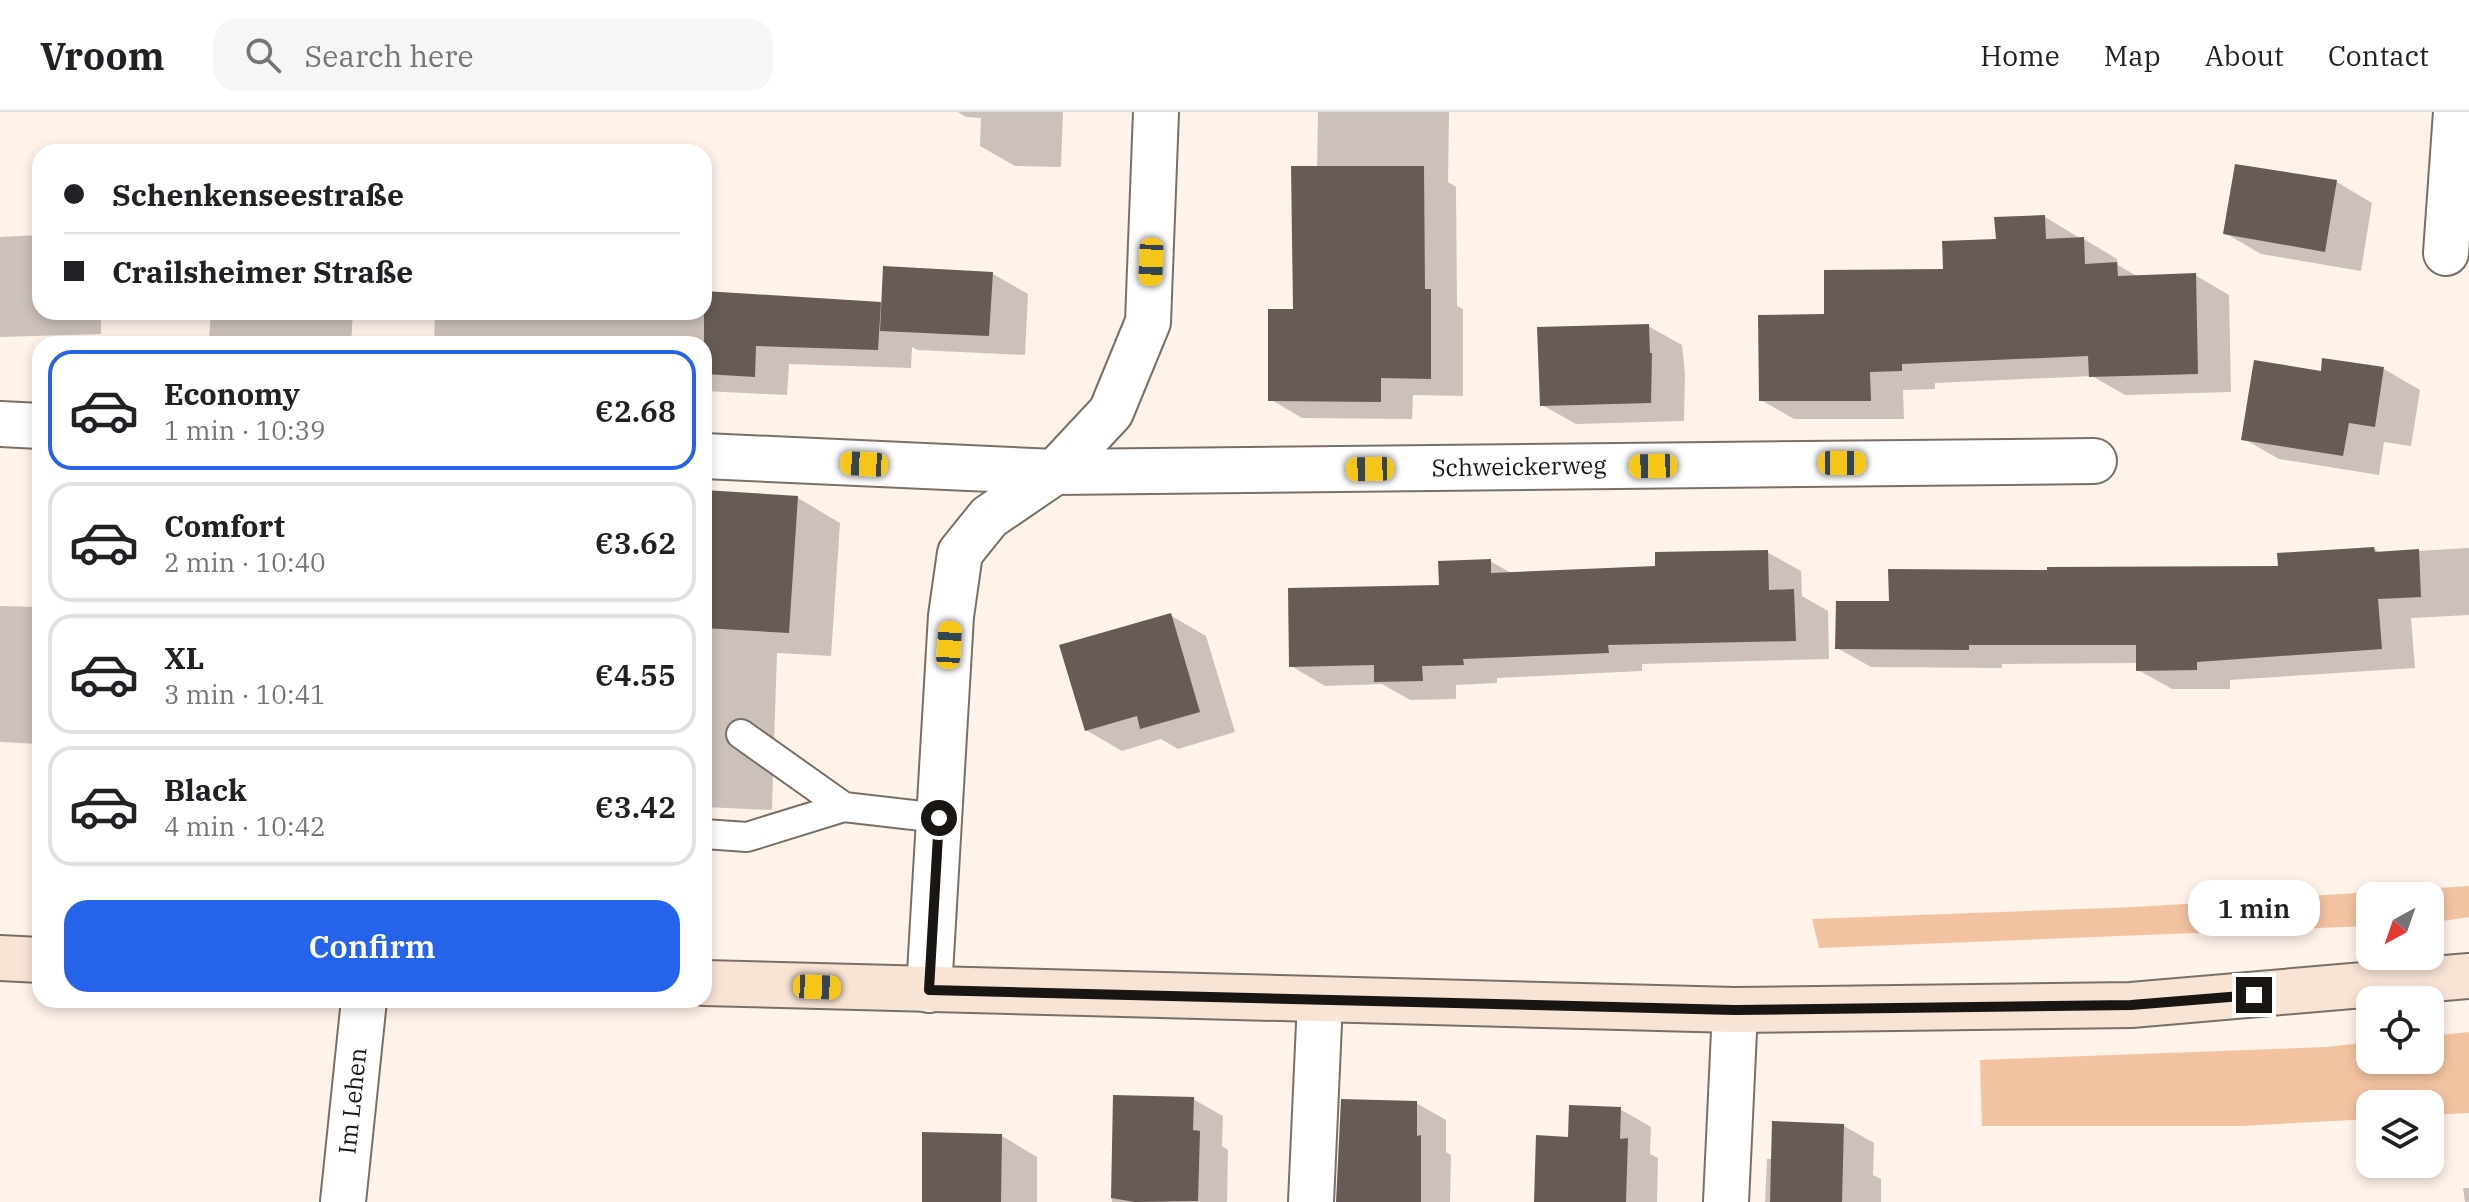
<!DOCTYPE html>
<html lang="en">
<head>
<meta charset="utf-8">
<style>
  :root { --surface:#fff; --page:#f6f6f6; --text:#202124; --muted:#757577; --line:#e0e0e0; --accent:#2563eb }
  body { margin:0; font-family:"IBM Plex Serif",serif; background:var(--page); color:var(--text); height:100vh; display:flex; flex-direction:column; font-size:30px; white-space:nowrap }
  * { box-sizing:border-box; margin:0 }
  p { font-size:26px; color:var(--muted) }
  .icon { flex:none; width:44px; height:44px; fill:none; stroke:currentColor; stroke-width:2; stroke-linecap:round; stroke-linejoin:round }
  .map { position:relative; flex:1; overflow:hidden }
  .sheet { position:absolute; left:32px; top:224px; width:680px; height:672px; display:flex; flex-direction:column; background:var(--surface); border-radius:24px; box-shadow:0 4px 12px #0003 }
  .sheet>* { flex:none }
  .hud { position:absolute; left:32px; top:32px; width:680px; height:176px; border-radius:24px; box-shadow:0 4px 12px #0003; display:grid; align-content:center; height:176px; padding:0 32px; background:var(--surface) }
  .needle { width:52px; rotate:220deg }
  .controls { position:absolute; left:2356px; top:770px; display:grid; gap:16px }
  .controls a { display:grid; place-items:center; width:88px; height:88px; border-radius:16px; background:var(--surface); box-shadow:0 4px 12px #0003; font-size:40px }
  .end { position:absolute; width:36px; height:36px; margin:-18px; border:10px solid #191512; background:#fff; box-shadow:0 0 0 4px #fff }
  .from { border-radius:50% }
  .bubble { position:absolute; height:56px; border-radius:24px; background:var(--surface); box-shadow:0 4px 12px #0003; font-size:26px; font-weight:600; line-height:56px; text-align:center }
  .car { position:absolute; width:24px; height:48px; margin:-24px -12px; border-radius:10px; box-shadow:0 0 6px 2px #0007; background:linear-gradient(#f5c518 24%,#345 0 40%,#f5c518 0 76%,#345 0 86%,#f5c518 0) }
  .hud b { display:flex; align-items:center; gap:28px; height:76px; font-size:30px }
  .hud b+b { border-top:2px solid var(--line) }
  .hud i { width:20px; height:20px; background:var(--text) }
  ul { padding:14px 0 0; list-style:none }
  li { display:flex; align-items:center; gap:24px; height:120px; margin:0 16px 12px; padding:0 16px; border:4px solid var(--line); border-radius:24px }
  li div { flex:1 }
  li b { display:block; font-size:30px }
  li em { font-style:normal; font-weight:600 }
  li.active { border-color:var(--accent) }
  li>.icon { width:72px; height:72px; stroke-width:1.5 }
  .action { display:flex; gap:16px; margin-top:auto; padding:16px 32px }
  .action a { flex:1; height:92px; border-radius:24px; background:var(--accent); color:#fff; font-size:32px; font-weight:600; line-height:92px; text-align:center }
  header { display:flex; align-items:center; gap:48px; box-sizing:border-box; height:112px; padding:0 40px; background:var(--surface); border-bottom:2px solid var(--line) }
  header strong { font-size:38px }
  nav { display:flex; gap:44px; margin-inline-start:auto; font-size:28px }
  .search { width:560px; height:72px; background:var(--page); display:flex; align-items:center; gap:20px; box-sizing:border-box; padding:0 28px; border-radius:24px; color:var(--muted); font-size:30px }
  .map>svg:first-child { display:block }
  .green { fill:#f3c3a1 }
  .shadow { fill:#0003 }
  .building { fill:#675c55 }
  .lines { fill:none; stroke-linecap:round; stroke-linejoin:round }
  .service-casing { stroke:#7a6f67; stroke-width:32 }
  .minor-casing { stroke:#7a6f67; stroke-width:48 }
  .secondary-casing { stroke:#7a6f67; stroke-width:48 }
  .service { stroke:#fff; stroke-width:28 }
  .minor { stroke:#fff; stroke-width:44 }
  .secondary { stroke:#f8e4d5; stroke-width:44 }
  .route { stroke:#191512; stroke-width:10 }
  .labels { text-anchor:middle; stroke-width:8; stroke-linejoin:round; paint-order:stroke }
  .street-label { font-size:24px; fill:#191512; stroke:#fff }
</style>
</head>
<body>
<header>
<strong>Vroom</strong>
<div class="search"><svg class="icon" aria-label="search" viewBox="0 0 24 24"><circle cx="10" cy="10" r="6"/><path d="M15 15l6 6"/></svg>Search here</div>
<nav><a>Home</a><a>Map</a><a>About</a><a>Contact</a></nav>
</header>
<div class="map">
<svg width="2469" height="1090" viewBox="0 0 2469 1090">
  <rect width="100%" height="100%" fill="#fff2e9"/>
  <!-- green -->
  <path class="green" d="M2469,774V805L2430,811V784H2370V814L1819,836L1812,807L2136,795Z
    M2469,920V1001L2430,1003V992H2370V1007L2242,1014H1982L1980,948L2326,935L2370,930V948H2430V924Z"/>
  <!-- shadow -->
  <path class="shadow" d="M958,0H1063L1061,55L1015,54L980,34L981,6L966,5Z
    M1318,0H1449L1448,70L1456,75L1457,194L1463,197V284L1413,283L1412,307L1302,306L1270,287L1295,199L1317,56Z
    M2337,70L2372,91L2361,159L2261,142L2225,121Z
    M2045,105L2078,125V128L2084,127L2117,147L2118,153L2140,166L2195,163L2229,183L2231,280L2125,283L2092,264L1935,271V277L1903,278L1904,307H1794L1761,288L1826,204L1945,159Z
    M40,123V200H134V205L101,206V222L0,225V125Z
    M993,162L1028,182L1025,243L918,238L912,235L911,256L789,252L787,283L704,279V232H434L435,200H704V181L883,194Z
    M211,200H353L351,232H218L209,226Z
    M1648,214L1682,233L1685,262L1684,309L1576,312L1542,293Z
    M2324,249L2384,257L2420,278L2411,334L2384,330L2379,363L2279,347L2244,327L2322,261Z
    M704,380L798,386L840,411L831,544L777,541L774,632L767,656L773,662L772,698L704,695Z
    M2469,436V503L2411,506L2415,556L2230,568V577H2172L2138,558V551L2002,552V556L1871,555L1837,536L1891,491L2049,460L2280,456L2374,437L2381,441Z
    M1767,440L1801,459L1802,484L1828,499L1829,547L1642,552V559L1497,566V571L1456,573V587L1410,588L1382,572L1325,574L1291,554L1490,449L1513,462L1657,456Z
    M0,494L40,495V632L0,630Z
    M1170,503L1206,524L1235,620L1178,637L1161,627L1122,639L1086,618Z
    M1115,985L1193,987L1223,1004L1222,1034L1228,1038L1227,1090H1112Z
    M1416,991L1446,1008V1040L1451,1043L1450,1090H1338Z
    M1620,997L1651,1015L1650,1042L1658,1046L1657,1090H1536L1570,1027Z
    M1844,1014L1874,1031L1873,1063L1881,1067V1090H1765L1767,1047H1773Z
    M1002,1024L1037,1045V1090H923Z
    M2463,1076H2469V1090H2465Z"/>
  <!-- building -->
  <path class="building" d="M2235,52L2337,68L2325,140L2223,122Z
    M1291,54H1424L1425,177H1431V267L1381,266V290L1268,289V197H1293Z
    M2045,103L2046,127L2084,125L2085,152L2117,150L2118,164L2196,161L2198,262L2089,265L2088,244L1902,252V259L1870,260L1871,289H1759L1758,203L1824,202V158L1943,157L1942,129L1996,127L1994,105Z
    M883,154L993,160L989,224L880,219Z
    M704,179L881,190L878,238L756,234L755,265L704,262Z
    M1649,212L1650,241H1652L1651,291L1540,294L1537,215Z
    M2322,246L2384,255L2375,315L2349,311L2343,344L2241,328L2254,248L2321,259Z
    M704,378L798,384L789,521L704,516Z
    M2374,435L2375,440L2419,437L2421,485L2378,487L2382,537L2197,550V558L2136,559V533H1969V538L1835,537L1836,489H1889L1888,457L2047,458V455L2278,454L2277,441Z
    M1768,438L1769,478L1794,477L1796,529L1608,533L1609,541L1463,547L1464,553L1422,554L1423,569L1374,570V553L1289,555L1288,476L1439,473L1438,449L1491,447V461L1655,454V440Z
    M1171,501L1200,600L1140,617L1137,604L1085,619L1059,533Z
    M1113,983L1194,985L1193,1018L1200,1019L1198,1089L1135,1090L1111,1086Z
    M1341,987L1417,989V1024L1421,1023V1090H1336Z
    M1569,993L1621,995L1620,1027L1628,1026L1626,1090H1534L1536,1023L1568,1025Z
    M1772,1009L1844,1012L1842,1090H1770Z
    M922,1020L1002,1022L1001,1090H922Z"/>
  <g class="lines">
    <!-- service casing -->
    <g class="service-casing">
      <path id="service" d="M741,622L844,695
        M704,722L747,725L844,695L939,706"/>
    </g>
    <!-- minor casing -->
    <g class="minor-casing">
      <path id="minor" d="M2446,141L2456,0
        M0,312L40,314
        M704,344L1055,360L2094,349
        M929,878L951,504L960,441L989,405L1055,360L1111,300L1148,210L1156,0
        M343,1090L364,888
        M1311,1090L1320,889
        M1726,1090L1735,898"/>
    </g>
    <!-- secondary casing -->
    <g class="secondary-casing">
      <path id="secondary" d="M0,846L40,848
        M704,871L1735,898L2131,893L2469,864"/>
    </g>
    <!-- service -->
    <use href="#service" class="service"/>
    <!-- minor -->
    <use href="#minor" class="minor"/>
    <!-- secondary -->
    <use href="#secondary" class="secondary"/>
  </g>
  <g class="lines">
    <!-- route -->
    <path class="route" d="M939,706L929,878L1735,898L2131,893L2254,883"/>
  </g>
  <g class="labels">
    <!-- street labels -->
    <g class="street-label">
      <text transform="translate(1519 355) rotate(-1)" y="8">Schweickerweg</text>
      <text transform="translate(353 989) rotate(-84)" y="8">Im Lehen</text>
    </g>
  </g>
</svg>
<div class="controls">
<a><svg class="needle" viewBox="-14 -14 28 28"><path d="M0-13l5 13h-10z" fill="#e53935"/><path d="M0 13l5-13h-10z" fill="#757577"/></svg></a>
<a><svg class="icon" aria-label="locate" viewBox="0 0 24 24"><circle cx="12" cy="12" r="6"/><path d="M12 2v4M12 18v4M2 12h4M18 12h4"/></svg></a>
<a><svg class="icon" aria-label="layers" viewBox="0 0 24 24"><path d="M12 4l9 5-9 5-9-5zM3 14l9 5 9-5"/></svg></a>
</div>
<i class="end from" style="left:939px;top:706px"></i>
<i class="end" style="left:2254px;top:883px"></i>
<div class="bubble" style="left:2188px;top:768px;width:132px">1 min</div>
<i class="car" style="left:1151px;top:150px;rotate:182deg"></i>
<i class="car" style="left:1842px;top:351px;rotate:90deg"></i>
<i class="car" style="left:864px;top:352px;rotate:273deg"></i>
<i class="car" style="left:1653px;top:354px;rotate:269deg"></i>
<i class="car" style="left:1370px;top:357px;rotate:269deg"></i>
<i class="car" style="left:949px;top:533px;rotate:4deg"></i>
<i class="car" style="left:817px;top:875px;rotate:92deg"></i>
<div class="hud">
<b><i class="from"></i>Schenkenseestraße</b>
<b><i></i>Crailsheimer Straße</b>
</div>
<section class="sheet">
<ul>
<li class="active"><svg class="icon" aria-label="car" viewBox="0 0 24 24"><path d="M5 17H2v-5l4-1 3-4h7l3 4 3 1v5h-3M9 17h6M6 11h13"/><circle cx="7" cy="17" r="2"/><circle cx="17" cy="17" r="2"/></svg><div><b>Economy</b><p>1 min · 10:39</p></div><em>€2.68</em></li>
<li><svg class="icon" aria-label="car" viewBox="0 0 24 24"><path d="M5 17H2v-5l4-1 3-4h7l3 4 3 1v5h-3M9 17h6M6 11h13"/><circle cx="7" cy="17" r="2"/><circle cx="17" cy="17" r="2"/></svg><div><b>Comfort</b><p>2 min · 10:40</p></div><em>€3.62</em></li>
<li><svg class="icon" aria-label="car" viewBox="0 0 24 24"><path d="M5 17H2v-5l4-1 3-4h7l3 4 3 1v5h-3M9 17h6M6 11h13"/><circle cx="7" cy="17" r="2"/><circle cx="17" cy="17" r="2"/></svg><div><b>XL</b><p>3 min · 10:41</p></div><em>€4.55</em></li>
<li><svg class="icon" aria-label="car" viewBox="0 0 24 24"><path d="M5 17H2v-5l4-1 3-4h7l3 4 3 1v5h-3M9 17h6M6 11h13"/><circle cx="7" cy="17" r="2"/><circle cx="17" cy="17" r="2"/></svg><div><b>Black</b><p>4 min · 10:42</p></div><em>€3.42</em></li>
</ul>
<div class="action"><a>Confirm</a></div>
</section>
</div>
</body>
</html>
